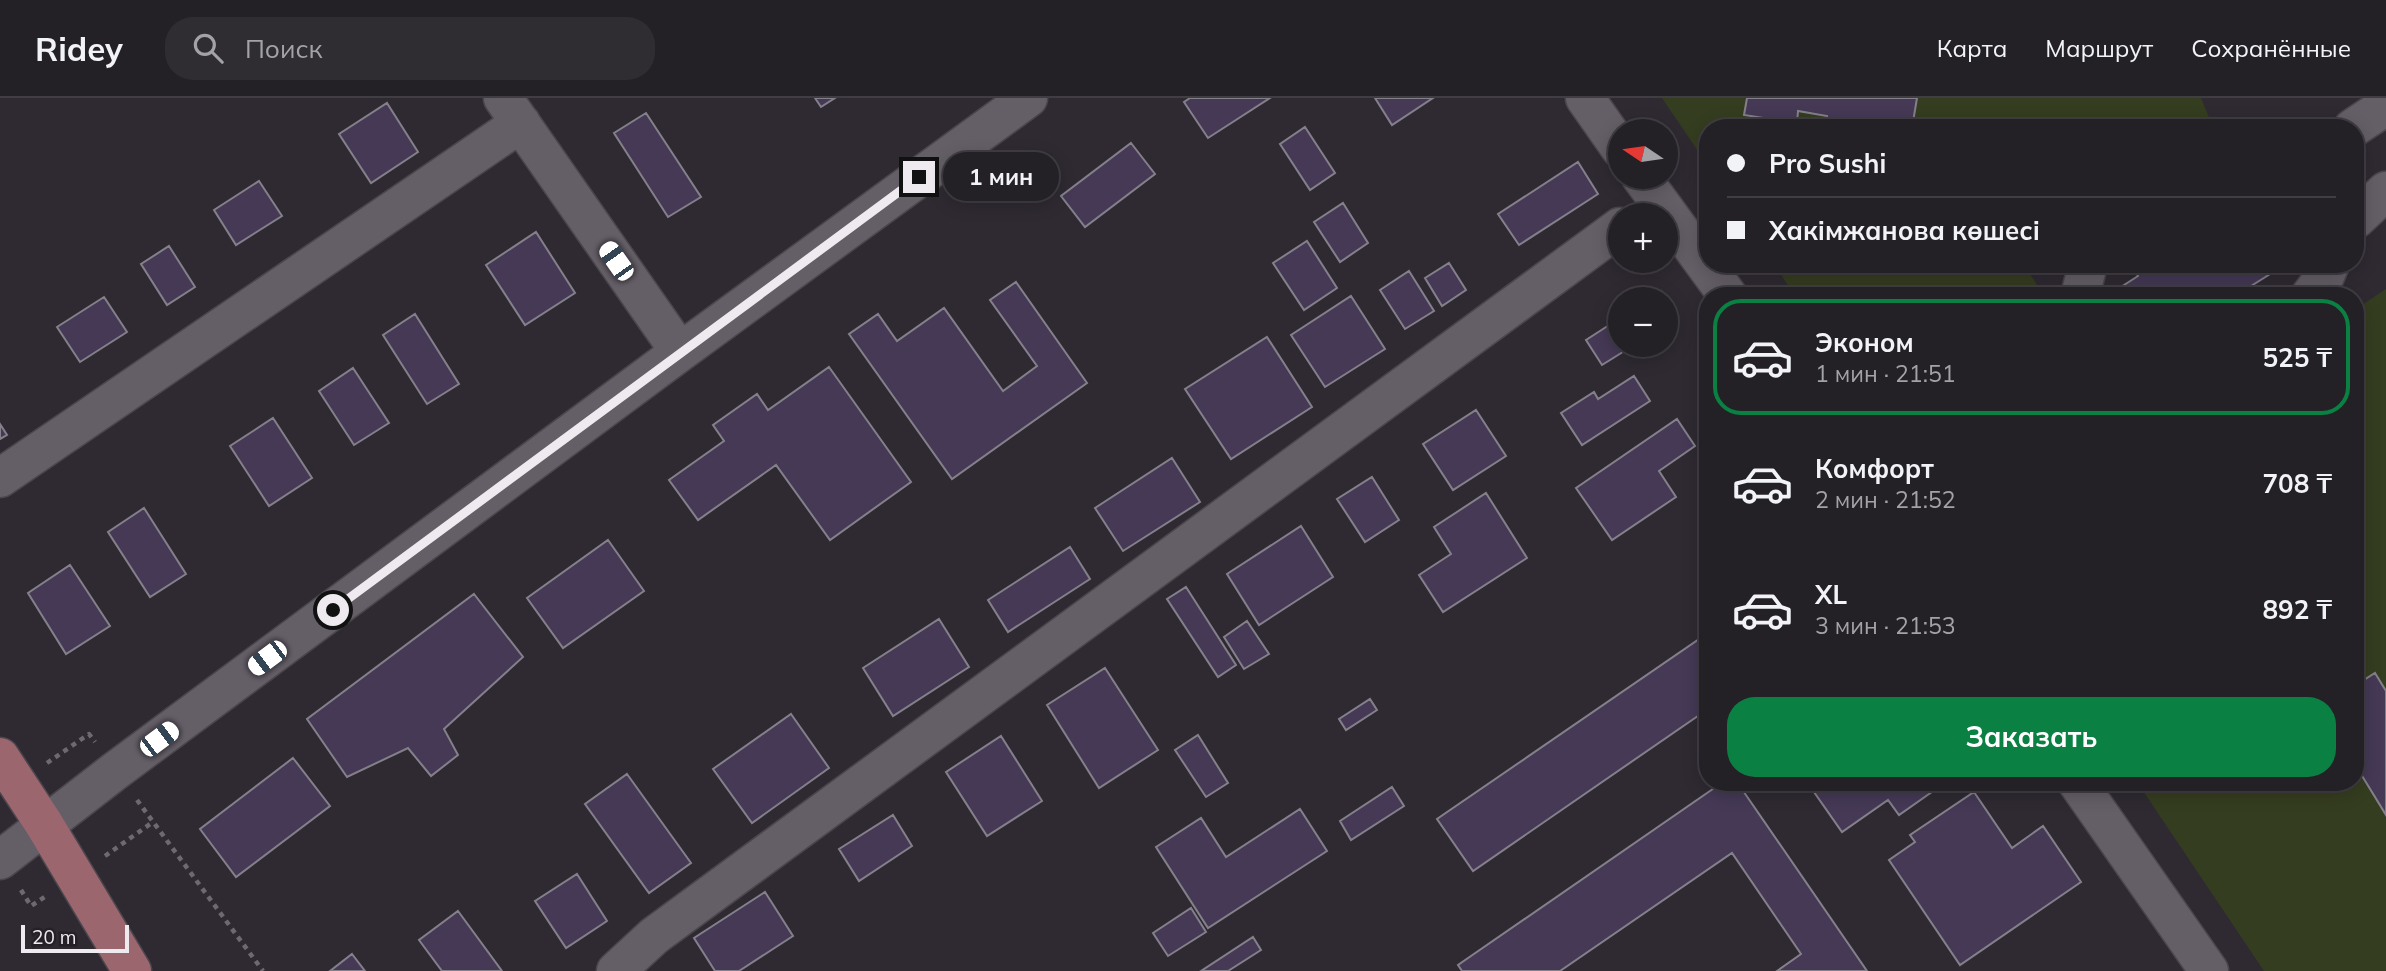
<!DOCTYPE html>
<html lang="ru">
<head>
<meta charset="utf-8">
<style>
  :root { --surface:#232026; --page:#2f2d32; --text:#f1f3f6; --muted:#a3a3a7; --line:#403e43; --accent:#0b8043 }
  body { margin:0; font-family:Mulish,sans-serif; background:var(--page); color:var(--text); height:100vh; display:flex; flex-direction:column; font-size:26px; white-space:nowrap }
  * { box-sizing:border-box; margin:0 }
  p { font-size:23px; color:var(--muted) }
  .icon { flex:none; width:38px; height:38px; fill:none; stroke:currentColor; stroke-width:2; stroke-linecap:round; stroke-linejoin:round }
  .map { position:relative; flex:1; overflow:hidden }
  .panel { position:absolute; left:1699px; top:189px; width:665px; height:504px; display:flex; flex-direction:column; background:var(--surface); border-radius:28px; box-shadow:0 4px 18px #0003,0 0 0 2px var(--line) }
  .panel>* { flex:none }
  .banner { position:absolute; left:1699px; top:21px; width:665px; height:154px; border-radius:28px; box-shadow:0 4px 18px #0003,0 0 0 2px var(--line); display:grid; align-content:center; height:154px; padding:0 28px; background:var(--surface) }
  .needle { width:46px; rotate:283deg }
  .buttons { position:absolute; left:1608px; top:21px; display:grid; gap:14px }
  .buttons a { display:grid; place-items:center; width:70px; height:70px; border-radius:50%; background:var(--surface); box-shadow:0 4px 18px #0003,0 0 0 2px var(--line); font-size:35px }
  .scale { position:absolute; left:21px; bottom:18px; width:108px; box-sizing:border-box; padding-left:7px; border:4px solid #eeeaef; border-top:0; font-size:19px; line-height:24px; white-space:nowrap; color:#eeeaef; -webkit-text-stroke:5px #252028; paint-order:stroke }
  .end { position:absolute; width:32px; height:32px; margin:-16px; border:9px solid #eeeaef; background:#111; box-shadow:0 0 0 4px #111 }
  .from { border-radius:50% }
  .bubble { position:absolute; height:49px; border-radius:24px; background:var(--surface); box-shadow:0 4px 18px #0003,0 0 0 2px var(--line); font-size:23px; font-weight:700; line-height:49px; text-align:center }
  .car { position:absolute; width:21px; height:42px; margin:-21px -10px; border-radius:9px; box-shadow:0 0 5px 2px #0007; background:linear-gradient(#fff 24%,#345 0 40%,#fff 0 76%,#345 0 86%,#fff 0) }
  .banner b { display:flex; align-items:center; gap:24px; height:66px; font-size:26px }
  .banner b+b { border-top:2px solid var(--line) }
  .banner i { width:18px; height:18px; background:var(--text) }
  ul { padding:12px 0 0; list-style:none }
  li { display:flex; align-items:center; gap:21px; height:116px; margin:0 14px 10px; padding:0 14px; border:4px solid transparent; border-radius:28px }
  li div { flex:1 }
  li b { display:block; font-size:26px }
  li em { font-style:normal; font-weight:700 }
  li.on { border-color:var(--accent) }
  li>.icon { width:63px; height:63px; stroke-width:1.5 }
  .primary-button { display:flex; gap:14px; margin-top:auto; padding:14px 28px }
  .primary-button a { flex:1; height:80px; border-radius:28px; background:var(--accent); color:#fff; font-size:28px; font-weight:700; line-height:80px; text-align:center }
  header { display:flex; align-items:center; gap:42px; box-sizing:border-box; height:98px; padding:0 35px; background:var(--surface); border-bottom:2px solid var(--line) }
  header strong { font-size:33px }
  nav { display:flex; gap:38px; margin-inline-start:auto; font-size:24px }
  .search { width:490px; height:63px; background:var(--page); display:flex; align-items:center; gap:18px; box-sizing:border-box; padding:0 24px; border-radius:28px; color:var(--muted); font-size:26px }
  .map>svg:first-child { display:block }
  .green { fill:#353d20 }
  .building { fill:#453956; stroke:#84808a; stroke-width:2 }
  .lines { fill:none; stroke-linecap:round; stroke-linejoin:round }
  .minor-casing { stroke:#4b464c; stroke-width:41 }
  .major-casing { stroke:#4b464c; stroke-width:41 }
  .path { stroke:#6e6970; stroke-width:4.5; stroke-dasharray:5 5; stroke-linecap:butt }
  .minor { stroke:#645e67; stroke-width:38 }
  .major { stroke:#9b666e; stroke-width:38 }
  .route { stroke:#eeeaef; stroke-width:9 }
</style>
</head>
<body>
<header>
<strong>Ridey</strong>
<div class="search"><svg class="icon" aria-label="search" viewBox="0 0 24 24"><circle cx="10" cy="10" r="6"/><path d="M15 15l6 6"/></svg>Поиск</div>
<nav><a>Карта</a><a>Маршрут</a><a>Сохранённые</a></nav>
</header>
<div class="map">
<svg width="2386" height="873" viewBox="0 0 2386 873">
  <rect width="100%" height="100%" fill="#2f2a32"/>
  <!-- green -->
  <path class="green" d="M1662,0H2201L2213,29L1708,30V68Z
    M1774,166H2024L2044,198H1795Z
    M2386,191V873H2264L2137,684H2356V211Z"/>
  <!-- building -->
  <path class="building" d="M815,0H835L821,9Z
    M1190,0H1270L1208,40L1184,4Z
    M1375,0H1433L1392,27Z
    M1747,0H1917L1912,30H1825L1827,18L1798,13L1797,25L1744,17Z
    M387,5L418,54L371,85L339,36Z
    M646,15L701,99L668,119L614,35Z
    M1305,29L1335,75L1310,92L1280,46Z
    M1131,45L1155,76L1085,129L1061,98Z
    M1578,64L1598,96L1519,147L1498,116Z
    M259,83L282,118L236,147L214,112Z
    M1343,105L1368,145L1340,164L1314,124Z
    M536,134L575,195L525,227L486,167Z
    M1307,143L1337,190L1304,212L1273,165Z
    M169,148L195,189L167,207L141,166Z
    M1449,165L1466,192L1442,208L1425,180Z
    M2131,166H2271L2275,173L2235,198H2107L2138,178Z
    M1409,173L1434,213L1405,231L1380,192Z
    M1016,184L1087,285L952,381L849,236L878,216L897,243L944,210L1003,293L1037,268L990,202Z
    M1661,193L1678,219L1666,226V201H1649Z
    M1351,198L1385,251L1325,289L1291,237Z
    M104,199L127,234L80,264L57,229Z
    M415,216L459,286L427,306L383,237Z
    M1620,220V247H1634L1602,267L1586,242Z
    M1267,239L1312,309L1231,361L1185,291Z
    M829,269L911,384L830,442L776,367L698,422L669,382L724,343L713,327L757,296L768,312Z
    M353,270L389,325L354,347L319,293Z
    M1634,278L1650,303L1582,347L1561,315L1594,294L1598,301Z
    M1476,312L1506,358L1453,392L1423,346Z
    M273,320L312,380L269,408L230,348Z
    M1677,321L1695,348L1659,373L1676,399L1612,442L1576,390Z
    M0,326L7,337L0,341Z
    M1172,360L1200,404L1123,453L1095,410Z
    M1372,379L1399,422L1365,444L1337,401Z
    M1486,395L1527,460L1443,514L1419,477L1451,456L1434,429Z
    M144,410L186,476L150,499L108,434Z
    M1301,428L1333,479L1259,527L1227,476Z
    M608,442L644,493L563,550L527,500Z
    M1070,449L1090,481L1008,534L988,502Z
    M70,467L110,528L66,556L28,495Z
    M1186,489L1236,567L1218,579L1167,501Z
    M474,496L523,559L444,631L458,657L431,678L408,650L347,679L307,621Z
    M939,521L969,569L893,618L863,570Z
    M1247,523L1269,556L1244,571L1224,539Z
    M1708,535V611L1473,773L1437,721Z
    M1105,570L1158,652L1099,690L1047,607Z
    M2375,575L2386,593V717L2356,668V587Z
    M1370,601L1377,612L1346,632L1339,621Z
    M791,616L829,670L752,725L713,671Z
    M1198,637L1228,685L1206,699L1175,652Z
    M1001,638L1042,703L987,738L946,674Z
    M293,660L330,708L236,779L200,731Z
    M627,676L691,765L649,795L585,706Z
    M1723,684H1737L1867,873H1777L1801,856L1732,755L1560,873H1462L1458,867Z
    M1807,684H1946L1899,717L1888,702L1842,734Z
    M1392,689L1404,708L1351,742L1340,723Z
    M1974,694L2012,750L2043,728L2081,784L1960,867L1889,762L1915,744L1910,737Z
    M1300,711L1327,753L1208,830L1156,749L1201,720L1226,759Z
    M893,717L912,748L859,783L839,751Z
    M577,776L607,823L566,850L535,803Z
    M765,794L793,838L739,873H715L694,840Z
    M1191,810L1206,834L1168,858L1153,835Z
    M458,813L502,873H442L419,842Z
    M1253,839L1261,852L1228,873H1201Z
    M352,856L365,873H330Z"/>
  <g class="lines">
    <!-- minor casing -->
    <g class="minor-casing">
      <path id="minor" d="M503,0L680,254
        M1585,0L1620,50
        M2353,30L2386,8
        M1641,79L1728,198
        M2356,121L2386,93
        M2080,198L2088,166
        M2310,198L2325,178L2330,166
        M0,380L521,25
        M2077,684L2209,873
        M0,762L115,673L680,254L1028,0
        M616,873L654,838L1620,129"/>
    </g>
    <!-- major casing -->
    <g class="major-casing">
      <path id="major" d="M0,659L44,726L132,873"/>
    </g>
    <!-- path -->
    <path class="path" d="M47,665L89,636L95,644
      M137,702L263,873
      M105,758L153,724
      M21,792L31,808L46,798"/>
    <!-- minor -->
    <use href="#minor" class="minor"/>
    <!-- major -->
    <use href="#major" class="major"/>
  </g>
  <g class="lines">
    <!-- route -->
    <path class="route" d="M333,512L919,79"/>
  </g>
</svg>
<div class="buttons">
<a><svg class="needle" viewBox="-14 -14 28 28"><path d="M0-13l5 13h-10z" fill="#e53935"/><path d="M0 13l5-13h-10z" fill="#a3a3a7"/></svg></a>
<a>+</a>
<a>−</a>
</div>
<div class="scale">20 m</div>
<i class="end from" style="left:333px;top:512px"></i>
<i class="end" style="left:919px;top:79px"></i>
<div class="bubble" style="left:943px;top:54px;width:116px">1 мин</div>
<i class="car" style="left:616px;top:163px;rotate:325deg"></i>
<i class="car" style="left:267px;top:560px;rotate:233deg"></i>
<i class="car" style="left:159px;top:641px;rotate:53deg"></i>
<div class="banner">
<b><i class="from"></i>Pro Sushi</b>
<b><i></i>Хакімжанова көшесі</b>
</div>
<section class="panel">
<ul>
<li class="on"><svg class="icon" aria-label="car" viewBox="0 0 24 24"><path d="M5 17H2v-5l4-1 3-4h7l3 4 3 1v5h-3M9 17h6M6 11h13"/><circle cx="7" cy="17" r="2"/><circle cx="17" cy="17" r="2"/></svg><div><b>Эконом</b><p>1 мин · 21:51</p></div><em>525 ₸</em></li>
<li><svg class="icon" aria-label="car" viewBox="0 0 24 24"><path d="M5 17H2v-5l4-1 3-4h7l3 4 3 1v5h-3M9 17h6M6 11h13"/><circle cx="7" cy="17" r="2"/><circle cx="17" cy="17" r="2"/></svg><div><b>Комфорт</b><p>2 мин · 21:52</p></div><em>708 ₸</em></li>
<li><svg class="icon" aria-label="car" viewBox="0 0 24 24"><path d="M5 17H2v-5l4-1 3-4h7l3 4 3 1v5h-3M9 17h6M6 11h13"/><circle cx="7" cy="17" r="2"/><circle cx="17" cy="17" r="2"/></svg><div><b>XL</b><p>3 мин · 21:53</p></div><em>892 ₸</em></li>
</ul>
<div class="primary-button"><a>Заказать</a></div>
</section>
</div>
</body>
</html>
